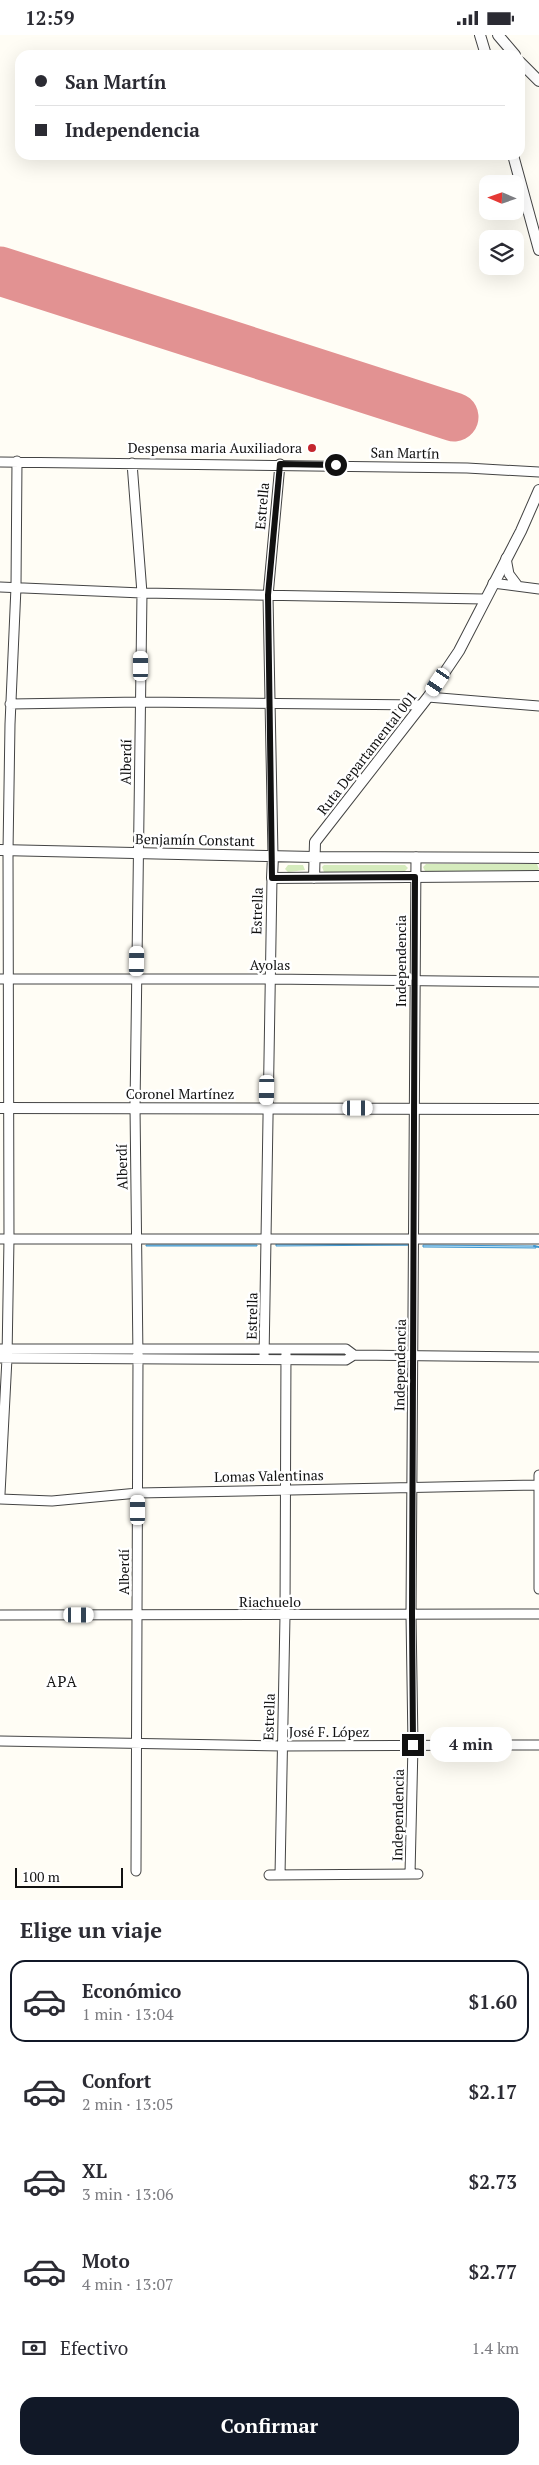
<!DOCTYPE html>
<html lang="es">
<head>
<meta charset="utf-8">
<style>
  :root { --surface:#fff; --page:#f2f2f3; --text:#2b2b33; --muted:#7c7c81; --line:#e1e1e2; --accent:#111827 }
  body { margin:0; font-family:"PT Serif",serif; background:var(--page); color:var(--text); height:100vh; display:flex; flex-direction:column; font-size:19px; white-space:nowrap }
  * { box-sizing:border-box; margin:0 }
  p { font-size:16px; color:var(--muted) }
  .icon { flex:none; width:28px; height:28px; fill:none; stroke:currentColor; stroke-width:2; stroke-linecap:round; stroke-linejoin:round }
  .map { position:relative; height:1865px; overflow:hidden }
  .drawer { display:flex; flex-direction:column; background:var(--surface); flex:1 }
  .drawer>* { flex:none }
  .guide { position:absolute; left:15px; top:15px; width:510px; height:110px; border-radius:15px; box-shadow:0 5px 20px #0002; display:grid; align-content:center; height:110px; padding:0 20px; background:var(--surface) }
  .needle { width:32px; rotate:272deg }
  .buttons { position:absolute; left:479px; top:140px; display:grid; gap:10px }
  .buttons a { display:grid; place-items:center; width:45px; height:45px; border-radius:10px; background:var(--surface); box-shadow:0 5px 20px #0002; font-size:25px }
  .scale { position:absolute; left:15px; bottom:12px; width:108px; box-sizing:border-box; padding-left:5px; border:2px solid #111; border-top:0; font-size:14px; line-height:18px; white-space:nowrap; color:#111; -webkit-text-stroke:4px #fff; paint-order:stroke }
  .end { position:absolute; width:22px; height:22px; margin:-11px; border:6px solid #111; background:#fff; box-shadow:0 0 0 2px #fff }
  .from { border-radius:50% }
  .bubble { position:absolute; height:35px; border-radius:15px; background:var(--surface); box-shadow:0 5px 20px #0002; font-size:16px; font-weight:700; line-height:35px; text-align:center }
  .car { position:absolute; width:15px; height:30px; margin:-15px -8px; border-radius:6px; box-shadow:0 0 4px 1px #0007; background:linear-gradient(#fff 24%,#345 0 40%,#fff 0 76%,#345 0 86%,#fff 0) }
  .guide b { display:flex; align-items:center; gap:18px; height:48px; font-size:19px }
  .guide b+b { border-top:1px solid var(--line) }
  .guide i { width:12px; height:12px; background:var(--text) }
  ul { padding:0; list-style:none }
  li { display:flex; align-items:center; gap:15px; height:82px; margin:0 10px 8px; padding:0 10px; border:2px solid transparent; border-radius:15px }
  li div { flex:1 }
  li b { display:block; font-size:19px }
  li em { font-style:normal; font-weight:700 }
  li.selected { border-color:var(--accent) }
  li>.icon { width:45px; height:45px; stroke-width:1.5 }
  h2 { padding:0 20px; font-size:22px; line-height:60px }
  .pay { display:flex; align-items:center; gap:12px; height:55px; padding:0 20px; font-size:19px }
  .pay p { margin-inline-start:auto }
  .cta { display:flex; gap:10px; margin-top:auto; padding:10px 20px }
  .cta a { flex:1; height:58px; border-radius:15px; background:var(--accent); color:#fff; font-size:20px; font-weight:700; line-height:58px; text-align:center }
  .status { display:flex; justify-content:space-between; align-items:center; height:35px; padding:0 25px; background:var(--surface); direction:ltr }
  .status svg { height:14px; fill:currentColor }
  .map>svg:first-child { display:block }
  .green { fill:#d5ebbd }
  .water { fill:#b9e0f7; stroke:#3f96cf }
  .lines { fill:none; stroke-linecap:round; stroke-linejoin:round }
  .stream { stroke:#3f96cf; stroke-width:2 }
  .runway { stroke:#e29292; stroke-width:49 }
  .minor-casing { stroke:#444; stroke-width:11 }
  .tertiary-casing { stroke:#444; stroke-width:12 }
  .minor { stroke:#fff; stroke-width:9 }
  .tertiary { stroke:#fff; stroke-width:10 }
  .route { stroke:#111; stroke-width:6 }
  .poi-dot { fill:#c4262e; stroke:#fff; stroke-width:2 }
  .labels { text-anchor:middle; stroke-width:5; stroke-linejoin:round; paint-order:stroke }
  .poi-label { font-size:14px; fill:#111; stroke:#fff; text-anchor:end }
  .street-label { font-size:14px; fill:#111; stroke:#fff }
  .neighbourhood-label { font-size:15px; letter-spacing:1px; fill:#111; stroke:#fff }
</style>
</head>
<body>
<div class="status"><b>12:59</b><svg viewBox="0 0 49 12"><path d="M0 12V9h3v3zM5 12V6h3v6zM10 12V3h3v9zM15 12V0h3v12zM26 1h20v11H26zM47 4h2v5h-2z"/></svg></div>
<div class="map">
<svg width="539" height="1865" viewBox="0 0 539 1865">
  <rect width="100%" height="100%" fill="#fffdf5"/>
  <!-- green -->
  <path class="green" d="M426,829H537L539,834L537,836H425L423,832Z
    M288,830H303L305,835L288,837L285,834Z
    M324,830H405L408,833L405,836L324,837L322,832Z
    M253,1317L254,1320L146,1318Z
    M294,1318H345L346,1319V1321H294Z"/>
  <!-- water -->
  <path class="water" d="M276,1209L410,1210L276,1211Z
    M146,1210H257V1211H146Z
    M423,1210L536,1211V1213L423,1212Z"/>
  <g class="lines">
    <!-- stream -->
    <path class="stream" d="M534,1211L539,1212"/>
    <!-- runway -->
    <path class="runway" d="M0,236L454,382"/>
    <!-- minor casing -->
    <g class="minor-casing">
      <path id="minor" d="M0,427L467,433L539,437
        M132,428L142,558L135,1072L138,1323L136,1836
        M506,523L509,539L518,551
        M493,548L539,554
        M0,552L142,558L484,564
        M428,662L539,671
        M10,669L141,667L422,670
        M273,821L268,561L280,429
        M0,944H269L539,947
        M0,1204H539
        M0,1314H346L354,1320
        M0,1323L346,1325L354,1320L539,1322
        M264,1324L272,843
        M539,1440V1554
        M0,1459L7,1323L9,1204L8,816L10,689L16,552L17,426
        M0,1464L52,1466L138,1458L539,1450
        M0,1580L539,1579
        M0,1706L282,1711L539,1710
        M410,1839L413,1710L411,1580L416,822
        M269,1840L418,1839
        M280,1840L285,1581L286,1314"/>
    </g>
    <!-- tertiary casing -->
    <g class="tertiary-casing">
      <path id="tertiary" d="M480,0L486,20
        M498,0L515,20
        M520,27L539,46
        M513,120L539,215
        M0,815L314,822L539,823
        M273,821L272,843L539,841
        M314,843L315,807L428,662L459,616L521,496L539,455
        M0,1073L539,1074"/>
    </g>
    <!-- minor -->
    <use href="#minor" class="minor"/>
    <!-- tertiary -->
    <use href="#tertiary" class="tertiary"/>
  </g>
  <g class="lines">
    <!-- route -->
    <path class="route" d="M336,430L280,429L268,560L272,843L415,842L412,1580L413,1710"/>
  </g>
  <!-- markers -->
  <circle class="poi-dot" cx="312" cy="413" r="5"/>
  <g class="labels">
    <!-- poi labels -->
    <g class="poi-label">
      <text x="302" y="418">Despensa maria Auxiliadora</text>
    </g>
    <!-- street labels -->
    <g class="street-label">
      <text transform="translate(405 418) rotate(1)" y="5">San Martín</text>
      <text transform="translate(262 471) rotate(-85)" y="5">Estrella</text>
      <text transform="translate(367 718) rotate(-52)" y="5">Ruta Departamental 001</text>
      <text transform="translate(126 727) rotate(-89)" y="5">Alberdí</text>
      <text transform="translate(195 805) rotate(1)" y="5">Benjamín Constant</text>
      <text transform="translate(257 876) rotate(-88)" y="5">Estrella</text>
      <text transform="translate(401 926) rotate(-90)" y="5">Independencia</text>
      <text x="270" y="935">Ayolas</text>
      <text x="180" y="1064">Coronel Martínez</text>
      <text transform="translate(122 1132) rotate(-91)" y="5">Alberdí</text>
      <text transform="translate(252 1281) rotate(-89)" y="5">Estrella</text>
      <text transform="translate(400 1330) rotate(-89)" y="5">Independencia</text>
      <text transform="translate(269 1441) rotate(-1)" y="5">Lomas Valentinas</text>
      <text transform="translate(124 1537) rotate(-90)" y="5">Alberdí</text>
      <text x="270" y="1572">Riachuelo</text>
      <text transform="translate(269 1682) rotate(-88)" y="5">Estrella</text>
      <text x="329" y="1702">José F. López</text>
      <text transform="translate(398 1780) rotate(-89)" y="5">Independencia</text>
    </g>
    <!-- neighbourhood labels -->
    <g class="neighbourhood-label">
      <text x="62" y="1652">APA</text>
    </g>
  </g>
</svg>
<div class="buttons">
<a><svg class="needle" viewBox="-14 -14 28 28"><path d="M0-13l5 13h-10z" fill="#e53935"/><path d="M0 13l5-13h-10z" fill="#7c7c81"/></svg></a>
<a><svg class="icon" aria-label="layers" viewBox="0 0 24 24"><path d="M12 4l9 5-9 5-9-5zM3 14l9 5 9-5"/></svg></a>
</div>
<div class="scale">100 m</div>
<i class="end from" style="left:336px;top:430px"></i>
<i class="end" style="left:413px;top:1710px"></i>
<div class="bubble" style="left:430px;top:1692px;width:82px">4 min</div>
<i class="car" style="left:141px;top:631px;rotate:0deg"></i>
<i class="car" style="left:438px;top:647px;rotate:214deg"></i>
<i class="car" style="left:137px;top:926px;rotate:1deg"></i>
<i class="car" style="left:267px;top:1055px;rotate:181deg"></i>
<i class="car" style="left:358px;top:1073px;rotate:90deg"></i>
<i class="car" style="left:138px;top:1475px;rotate:0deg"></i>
<i class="car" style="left:79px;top:1580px;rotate:90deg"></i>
<div class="guide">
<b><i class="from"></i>San Martín</b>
<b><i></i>Independencia</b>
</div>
</div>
<section class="drawer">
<h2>Elige un viaje</h2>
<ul>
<li class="selected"><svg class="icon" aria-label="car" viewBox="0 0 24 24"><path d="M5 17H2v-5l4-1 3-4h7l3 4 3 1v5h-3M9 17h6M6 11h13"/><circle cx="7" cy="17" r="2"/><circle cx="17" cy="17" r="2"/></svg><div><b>Económico</b><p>1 min · 13:04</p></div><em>$1.60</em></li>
<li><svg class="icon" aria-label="car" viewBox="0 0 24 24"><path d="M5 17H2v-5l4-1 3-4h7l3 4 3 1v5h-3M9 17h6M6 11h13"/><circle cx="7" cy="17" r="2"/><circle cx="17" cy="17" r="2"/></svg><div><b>Confort</b><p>2 min · 13:05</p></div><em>$2.17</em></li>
<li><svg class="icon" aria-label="car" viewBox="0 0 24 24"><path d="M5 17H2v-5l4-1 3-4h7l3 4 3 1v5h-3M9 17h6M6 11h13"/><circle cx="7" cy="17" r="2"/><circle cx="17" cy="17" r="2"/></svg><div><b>XL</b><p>3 min · 13:06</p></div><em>$2.73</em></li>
<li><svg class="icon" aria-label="car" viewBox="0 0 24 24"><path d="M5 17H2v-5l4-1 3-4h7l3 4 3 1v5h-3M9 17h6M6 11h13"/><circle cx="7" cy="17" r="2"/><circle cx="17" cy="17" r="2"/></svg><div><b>Moto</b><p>4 min · 13:07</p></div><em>$2.77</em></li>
</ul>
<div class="pay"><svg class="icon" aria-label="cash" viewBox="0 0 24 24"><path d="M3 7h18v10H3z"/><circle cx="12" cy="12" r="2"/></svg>Efectivo<p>1.4 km</p></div>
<div class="cta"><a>Confirmar</a></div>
</section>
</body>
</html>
